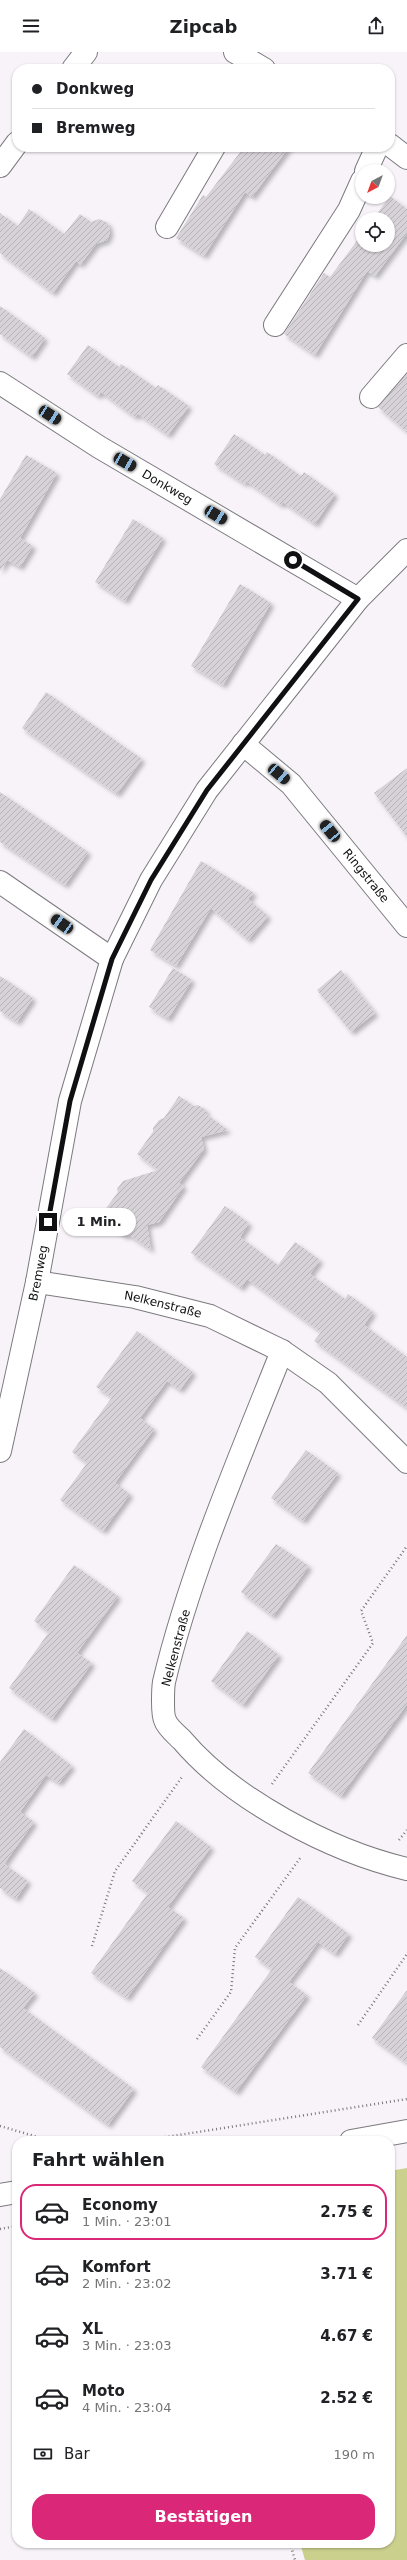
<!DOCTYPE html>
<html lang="de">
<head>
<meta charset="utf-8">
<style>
  :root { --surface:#fff; --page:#f2f2f2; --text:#202124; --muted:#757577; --line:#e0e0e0; --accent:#db2777 }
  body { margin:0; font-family:"DejaVu Sans",sans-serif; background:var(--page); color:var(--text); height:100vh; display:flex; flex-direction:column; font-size:15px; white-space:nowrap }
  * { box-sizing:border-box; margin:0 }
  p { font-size:13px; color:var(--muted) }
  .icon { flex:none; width:22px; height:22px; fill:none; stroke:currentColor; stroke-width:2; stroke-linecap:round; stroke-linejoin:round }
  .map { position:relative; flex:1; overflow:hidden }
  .side { position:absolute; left:12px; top:2084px; width:383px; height:412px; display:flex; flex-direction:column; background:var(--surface); border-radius:16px; box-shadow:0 1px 3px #0004 }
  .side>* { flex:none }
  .guide { position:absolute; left:12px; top:12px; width:383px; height:88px; border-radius:16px; box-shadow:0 1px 3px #0004; display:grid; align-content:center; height:88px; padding:0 20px; background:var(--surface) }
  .needle { width:26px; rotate:221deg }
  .buttons { position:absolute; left:355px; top:112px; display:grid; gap:8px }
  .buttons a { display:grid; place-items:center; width:40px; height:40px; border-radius:50%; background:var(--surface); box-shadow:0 1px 3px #0004; font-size:20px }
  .end { position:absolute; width:18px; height:18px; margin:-9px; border:5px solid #100f11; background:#fff; box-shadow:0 0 0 2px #fff }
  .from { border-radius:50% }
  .bubble { position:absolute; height:28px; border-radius:14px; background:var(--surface); box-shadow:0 1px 3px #0004; font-size:13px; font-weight:700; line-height:28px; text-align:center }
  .car { position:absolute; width:12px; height:24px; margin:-12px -6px; border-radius:5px; box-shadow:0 0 3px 1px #0007; background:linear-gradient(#222 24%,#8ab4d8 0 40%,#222 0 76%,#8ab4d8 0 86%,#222 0) }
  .guide b { display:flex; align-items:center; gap:14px; height:38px; font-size:15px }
  .guide b+b { border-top:1px solid var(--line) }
  .guide i { width:10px; height:10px; background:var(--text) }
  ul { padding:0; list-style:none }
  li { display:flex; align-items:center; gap:12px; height:56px; margin:0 8px 6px; padding:0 12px; border:2px solid transparent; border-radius:16px }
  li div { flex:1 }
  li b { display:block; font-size:15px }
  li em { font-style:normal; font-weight:700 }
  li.selected { border-color:var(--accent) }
  li>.icon { width:36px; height:36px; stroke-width:1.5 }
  h2 { padding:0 20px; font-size:18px; line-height:48px }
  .pay { display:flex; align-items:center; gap:10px; height:44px; padding:0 20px; font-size:15px }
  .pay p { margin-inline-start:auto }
  .action { display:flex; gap:8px; margin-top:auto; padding:8px 20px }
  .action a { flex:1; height:46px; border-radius:16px; background:var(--accent); color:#fff; font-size:16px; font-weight:700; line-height:46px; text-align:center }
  header { display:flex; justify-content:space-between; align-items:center; height:52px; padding:0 20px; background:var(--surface); font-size:18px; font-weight:700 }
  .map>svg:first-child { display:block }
  .grass { fill:#ccd08d }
  .building { fill:url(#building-hatch); filter:url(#shadow) }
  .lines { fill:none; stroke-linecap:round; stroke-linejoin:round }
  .minor-casing { stroke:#7c7a7f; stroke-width:24 }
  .path { stroke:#79777b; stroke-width:2.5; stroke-dasharray:1 3; stroke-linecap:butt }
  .minor { stroke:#fff; stroke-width:22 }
  .route { stroke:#100f11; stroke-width:5 }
  .labels { text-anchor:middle; stroke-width:3; stroke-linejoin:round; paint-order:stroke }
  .street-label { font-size:12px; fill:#100f11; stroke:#fff }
</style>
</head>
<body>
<header><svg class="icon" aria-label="menu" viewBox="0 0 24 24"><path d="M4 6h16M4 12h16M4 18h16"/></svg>Zipcab<svg class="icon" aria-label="share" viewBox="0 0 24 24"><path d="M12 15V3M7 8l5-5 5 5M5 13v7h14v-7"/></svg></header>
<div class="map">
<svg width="407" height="2508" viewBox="0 0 407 2508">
  <defs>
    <pattern id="building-hatch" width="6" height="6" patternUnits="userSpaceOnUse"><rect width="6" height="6" fill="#d7d2d7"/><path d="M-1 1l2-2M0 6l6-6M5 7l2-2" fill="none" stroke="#b8b3b8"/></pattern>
    <filter id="shadow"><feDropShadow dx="3.5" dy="3.5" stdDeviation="2" flood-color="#0004"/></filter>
  </defs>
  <rect width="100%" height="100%" fill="#f7f3f9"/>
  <!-- grass -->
  <path class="grass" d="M407,2116V2508H305L300,2491H390V2119Z"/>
  <!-- building -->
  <path class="building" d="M244,95H289L252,145L245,140L204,204L176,186L203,143L206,145Z
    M390,144L407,157V181L375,224L367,219L315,303L284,282L324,221L330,225L362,182V193H388V167H373Z
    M29,157L64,182L80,162L91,170L99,167L108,171L110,180L107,188L96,192L80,213L76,209L53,241L0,201V161L18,174Z
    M0,254L45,286L32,305L0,282Z
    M88,293L119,315L121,312L156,336L158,333L189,354L168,383L138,362L135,365L101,340L98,344L67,322Z
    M407,322V380L378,355Z
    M234,382L265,403L267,400L301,424L304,420L335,442L315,472L283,450L281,453L246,429L245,432L214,412Z
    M26,403L57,421L20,486L33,494L20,515L7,508L0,519V447Z
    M133,467L163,486L125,549L95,530Z
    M240,532L271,551L223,633L191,614Z
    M46,640L142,707L117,742L22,676Z
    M407,716V785L374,741Z
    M0,740L88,800L65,833L0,790Z
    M201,809L254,841L248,847L268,864L248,888L211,856L176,914L150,898Z
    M173,916L192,928L168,967L149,955Z
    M341,918L375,961L351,980L317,938Z
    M0,924L33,946L17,970L0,959Z
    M179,1044L194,1054L198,1053L206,1058V1062L228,1078L201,1085L204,1097L179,1131L184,1134L159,1170L147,1173L151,1198L129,1183L124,1184L116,1178V1174L101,1163L118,1140L117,1137L123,1129L158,1118L137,1102L153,1080V1076L159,1068L164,1066Z
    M225,1154L249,1171L240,1185L278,1213L295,1190L320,1208L310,1222L345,1247L348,1242L373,1260L364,1273L407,1305V1356L314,1289L321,1280L247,1227L241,1236L191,1201Z
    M137,1279L193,1320L180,1338L167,1329L140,1366L154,1377L115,1431L130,1442L103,1479L60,1448L87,1411L72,1400L112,1345L96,1335Z
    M306,1398L338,1421L303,1469L271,1446Z
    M276,1492L309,1514L273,1564L241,1540Z
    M74,1513L118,1544L77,1601L92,1611L52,1667L9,1636L49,1580L34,1569Z
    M247,1579L279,1603L243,1653L211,1629Z
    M407,1583V1652L341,1744L308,1721Z
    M24,1677L72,1714L59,1731L46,1723L20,1760L34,1770L4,1812L28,1829L16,1847L0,1836V1710Z
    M176,1769L211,1795L168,1855L184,1866L127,1946L91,1921L148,1841L132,1829Z
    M298,1845L349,1882L335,1902L318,1890L304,1910L289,1930L307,1943L236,2040L201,2015L272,1917L255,1905Z
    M0,1916L35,1941L23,1956L134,2037L108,2073L0,1995Z
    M407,1938V2011L372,1986Z"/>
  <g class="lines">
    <!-- minor casing -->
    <g class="minor-casing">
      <g id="minor">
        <path d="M235,0L264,17"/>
        <path d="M73,17L86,0"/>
        <path d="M390,93L407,106"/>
        <path d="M0,114L17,91"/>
        <path d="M366,119L377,95"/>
        <path d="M167,175L214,95"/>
        <path d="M275,273L349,158L362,129"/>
        <path id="s1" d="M0,331L99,395L358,547"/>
        <path d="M371,345L407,303"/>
        <path id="s2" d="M243,692L291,732L407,874"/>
        <path d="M0,830L112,907"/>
        <path id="s3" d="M37,1230L135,1245L210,1264L282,1299L328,1331L407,1410"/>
        <path d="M282,1299C240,1405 190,1520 164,1630C163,1636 162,1662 165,1668C167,1675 177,1683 182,1688C233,1748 331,1799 407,1817"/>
        <path id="s4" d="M0,1399L37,1230L70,1049L112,907L151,828L207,738L358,547L407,498"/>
        <path d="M351,2089L407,2079"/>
        <path d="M0,2143L17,2140"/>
      </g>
    </g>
    <!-- path -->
    <path class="path" d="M272,1732L373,1591L361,1559L407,1494
      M399,1788L407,1778
      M92,1894L115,1819L182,1725
      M358,1973L407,1902
      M197,1987L231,1940L235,1896L301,1805
      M0,2074L51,2089
      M141,2089L407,2047
      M0,2177L17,2174
      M290,2491L295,2508"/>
    <!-- minor -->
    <use href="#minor" class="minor"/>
  </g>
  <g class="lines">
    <!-- route -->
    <path class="route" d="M48,1170L70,1049L112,907L151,828L207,738L358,547L293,508"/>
  </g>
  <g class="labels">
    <!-- street labels -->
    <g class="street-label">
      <text dy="4" stroke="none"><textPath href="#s1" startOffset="197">Donkweg</textPath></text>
      <text dy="4" stroke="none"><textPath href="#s2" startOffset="181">Ringstraße</textPath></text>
      <text dy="4" stroke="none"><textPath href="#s4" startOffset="182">Bremweg</textPath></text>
      <text dy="4" stroke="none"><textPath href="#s3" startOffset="128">Nelkenstraße</textPath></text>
      <text transform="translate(176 1596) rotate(-75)" y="4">Nelkenstraße</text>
    </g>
  </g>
</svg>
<div class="buttons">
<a><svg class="needle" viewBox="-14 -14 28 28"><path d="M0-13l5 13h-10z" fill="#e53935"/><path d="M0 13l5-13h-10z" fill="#757577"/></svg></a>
<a><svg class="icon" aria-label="locate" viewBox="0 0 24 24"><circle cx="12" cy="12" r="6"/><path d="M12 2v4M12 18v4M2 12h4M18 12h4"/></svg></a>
</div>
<i class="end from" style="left:293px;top:508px"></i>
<i class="end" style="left:48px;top:1170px"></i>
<div class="bubble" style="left:62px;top:1156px;width:74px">1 Min.</div>
<i class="car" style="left:50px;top:363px;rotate:123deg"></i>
<i class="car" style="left:125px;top:410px;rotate:120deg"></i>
<i class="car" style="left:216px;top:463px;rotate:121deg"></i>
<i class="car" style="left:279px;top:722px;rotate:130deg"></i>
<i class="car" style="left:330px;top:779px;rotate:321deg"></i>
<i class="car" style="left:62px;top:872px;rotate:305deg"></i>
<div class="guide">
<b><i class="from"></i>Donkweg</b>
<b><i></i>Bremweg</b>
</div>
<section class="side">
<h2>Fahrt wählen</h2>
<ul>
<li class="selected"><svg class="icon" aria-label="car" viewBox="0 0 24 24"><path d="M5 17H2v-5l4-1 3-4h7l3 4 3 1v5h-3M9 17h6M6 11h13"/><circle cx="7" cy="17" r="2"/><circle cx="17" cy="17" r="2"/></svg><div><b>Economy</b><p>1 Min. · 23:01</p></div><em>2.75 €</em></li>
<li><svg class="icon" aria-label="car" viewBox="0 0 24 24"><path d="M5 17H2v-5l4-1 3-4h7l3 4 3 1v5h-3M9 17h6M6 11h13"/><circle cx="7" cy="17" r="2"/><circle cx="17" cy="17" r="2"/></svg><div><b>Komfort</b><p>2 Min. · 23:02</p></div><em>3.71 €</em></li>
<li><svg class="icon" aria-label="car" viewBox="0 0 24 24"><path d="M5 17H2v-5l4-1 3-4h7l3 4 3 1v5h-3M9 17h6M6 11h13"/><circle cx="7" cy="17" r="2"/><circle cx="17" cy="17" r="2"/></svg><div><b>XL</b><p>3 Min. · 23:03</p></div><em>4.67 €</em></li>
<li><svg class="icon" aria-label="car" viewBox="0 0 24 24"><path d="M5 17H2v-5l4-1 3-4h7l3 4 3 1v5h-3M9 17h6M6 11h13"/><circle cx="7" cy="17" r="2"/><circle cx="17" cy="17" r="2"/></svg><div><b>Moto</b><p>4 Min. · 23:04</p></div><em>2.52 €</em></li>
</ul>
<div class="pay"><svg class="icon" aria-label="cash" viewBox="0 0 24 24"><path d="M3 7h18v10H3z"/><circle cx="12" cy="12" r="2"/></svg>Bar<p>190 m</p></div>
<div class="action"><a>Bestätigen</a></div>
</section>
</div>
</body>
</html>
